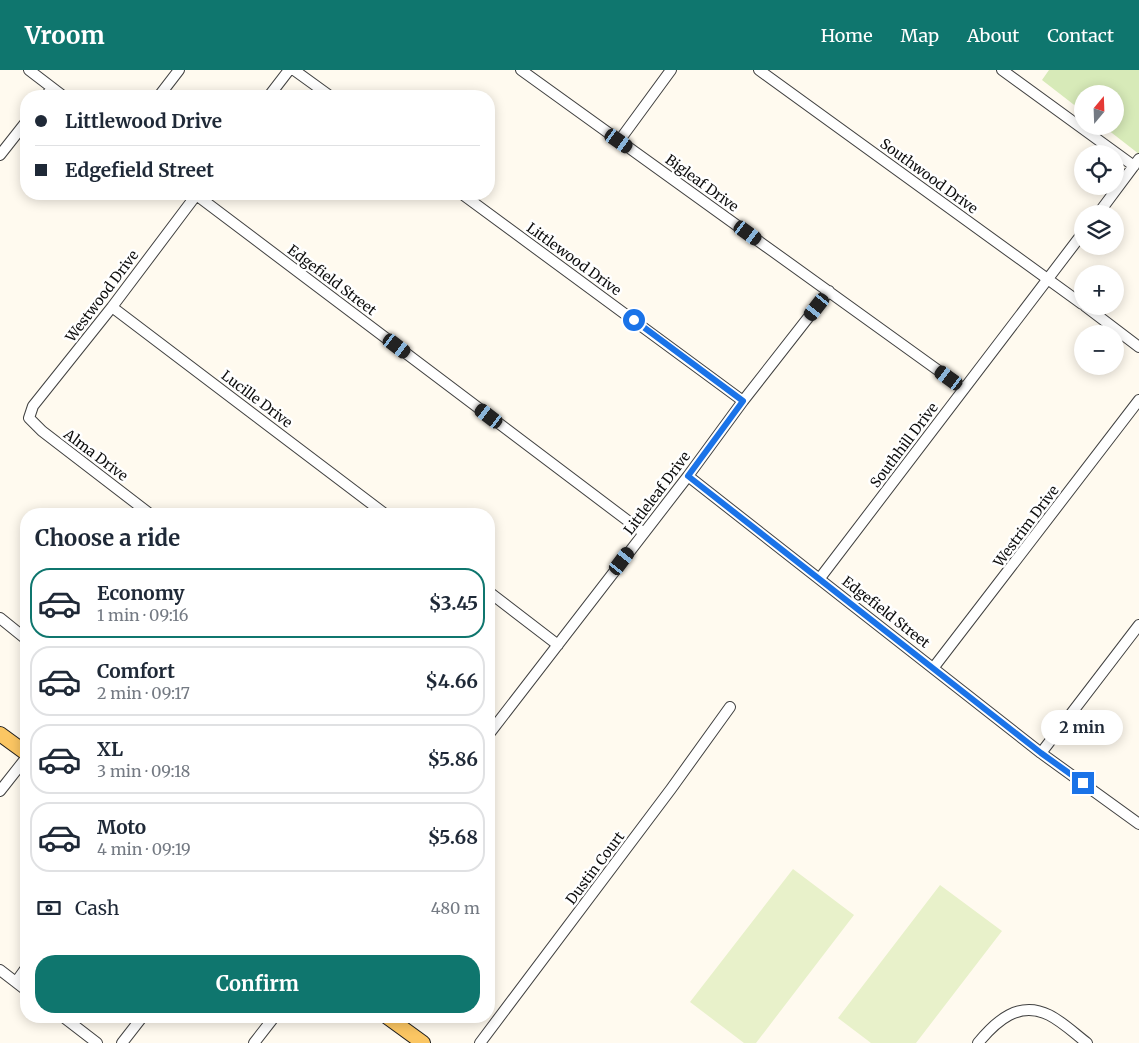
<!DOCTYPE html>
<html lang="en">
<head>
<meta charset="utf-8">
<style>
  :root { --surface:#fff; --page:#f6f6f7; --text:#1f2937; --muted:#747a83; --line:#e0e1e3; --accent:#0f766e }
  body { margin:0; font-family:Merriweather,serif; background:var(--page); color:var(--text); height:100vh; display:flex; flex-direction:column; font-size:19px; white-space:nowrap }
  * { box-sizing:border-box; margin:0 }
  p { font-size:16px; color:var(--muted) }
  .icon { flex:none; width:28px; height:28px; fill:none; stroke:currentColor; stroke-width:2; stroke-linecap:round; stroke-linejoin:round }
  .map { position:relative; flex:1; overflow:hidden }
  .panel { position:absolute; left:20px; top:438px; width:475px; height:515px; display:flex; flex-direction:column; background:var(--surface); border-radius:20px; box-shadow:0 2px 12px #0003 }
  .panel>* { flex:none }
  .banner { position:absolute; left:20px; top:20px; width:475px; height:110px; border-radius:20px; box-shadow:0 2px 12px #0003; display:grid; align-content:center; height:110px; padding:0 15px; background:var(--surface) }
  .needle { width:32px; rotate:19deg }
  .tools { position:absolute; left:1074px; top:15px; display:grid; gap:10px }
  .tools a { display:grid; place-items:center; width:50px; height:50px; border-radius:50%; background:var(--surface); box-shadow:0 2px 12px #0003; font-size:25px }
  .end { position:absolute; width:22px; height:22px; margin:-11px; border:6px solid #1a73e8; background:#fff; box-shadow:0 0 0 2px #fff }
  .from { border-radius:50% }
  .bubble { position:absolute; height:35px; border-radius:18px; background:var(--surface); box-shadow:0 2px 12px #0003; font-size:16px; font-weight:700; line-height:35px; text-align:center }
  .car { position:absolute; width:15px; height:30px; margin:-15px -8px; border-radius:6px; box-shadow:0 0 4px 1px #0007; background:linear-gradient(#222 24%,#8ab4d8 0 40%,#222 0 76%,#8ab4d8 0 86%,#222 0) }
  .banner b { display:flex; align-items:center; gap:18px; height:48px; font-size:19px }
  .banner b+b { border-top:1px solid var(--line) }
  .banner i { width:12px; height:12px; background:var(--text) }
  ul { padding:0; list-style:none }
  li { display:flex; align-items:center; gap:15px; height:70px; margin:0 10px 8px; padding:0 5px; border:2px solid var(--line); border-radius:20px }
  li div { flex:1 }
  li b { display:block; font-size:19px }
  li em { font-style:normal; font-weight:700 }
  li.active { border-color:var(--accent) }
  li>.icon { width:45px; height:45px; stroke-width:1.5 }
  h2 { padding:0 15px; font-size:22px; line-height:60px }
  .pay { display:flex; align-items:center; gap:12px; height:55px; padding:0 15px; font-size:19px }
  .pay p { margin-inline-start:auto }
  .action { display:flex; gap:10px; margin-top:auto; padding:10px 15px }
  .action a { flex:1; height:58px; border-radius:20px; background:var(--accent); color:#fff; font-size:20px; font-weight:700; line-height:58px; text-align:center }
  header { display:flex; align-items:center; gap:30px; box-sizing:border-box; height:70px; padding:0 25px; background:var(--accent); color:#fff }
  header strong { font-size:24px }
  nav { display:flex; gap:28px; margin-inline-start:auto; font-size:18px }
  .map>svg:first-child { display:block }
  .green { fill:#d7eab8 }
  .pitch { fill:#e8f1ca }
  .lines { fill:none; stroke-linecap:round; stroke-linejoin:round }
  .minor-casing { stroke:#414141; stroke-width:12 }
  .major-casing { stroke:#1f1f1f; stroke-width:16 }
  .minor { stroke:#fff; stroke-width:10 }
  .major { stroke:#fbc663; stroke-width:14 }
  .route { stroke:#1a73e8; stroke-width:6 }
  .labels { text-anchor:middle; stroke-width:5; stroke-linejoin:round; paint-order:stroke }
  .street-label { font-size:14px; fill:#0e0e0e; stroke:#fff }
</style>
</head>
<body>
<header>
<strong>Vroom</strong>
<nav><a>Home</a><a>Map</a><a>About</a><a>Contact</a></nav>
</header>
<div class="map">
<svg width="1139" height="973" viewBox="0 0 1139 973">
  <rect width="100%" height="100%" fill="#fffaef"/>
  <!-- green -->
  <path class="green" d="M1049,0H1139V84L1103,56H1115V24H1082V41L1042,10Z"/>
  <!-- pitch -->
  <path class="pitch" d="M793,799L854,845L756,973H744L690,932Z
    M940,815L1002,861L916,973H871L838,948Z"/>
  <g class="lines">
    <!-- minor casing -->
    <g class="minor-casing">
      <path id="minor" d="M29,0L63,26
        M294,0L330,26
        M521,0L964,319
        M759,0L1082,234
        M1002,0L1134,96
        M46,26L52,18
        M159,26L179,0
        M269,26L289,0
        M619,71L671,0
        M0,85L26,52
        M195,124L644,463
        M462,124L743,331
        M1098,144L1139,89
        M1085,236L1139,277
        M112,237L385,444
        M688,406L1041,683L1139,754
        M150,444L42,361L29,348L33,336L112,237L197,124
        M820,508L1082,164
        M489,522L558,575
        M0,548L26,569
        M934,597L1139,330
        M489,664L688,406L743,331L829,221
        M1041,683L1139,555
        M0,721L26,688
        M0,900L26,920
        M16,912L26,898
        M62,946L97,973
        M122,973L143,946
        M254,973L275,946
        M480,973L671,719L730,637
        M978,973C996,951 1019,930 1049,945C1063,952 1075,964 1087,973"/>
    </g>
    <!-- major casing -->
    <g class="major-casing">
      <path id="major" d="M0,664L26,683
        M386,946L423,973"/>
    </g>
    <!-- minor -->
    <use href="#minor" class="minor"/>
    <!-- major -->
    <use href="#major" class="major"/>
  </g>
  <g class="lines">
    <!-- route -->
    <path class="route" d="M634,250L743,331L688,406L1041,683L1083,713"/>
  </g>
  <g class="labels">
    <!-- street labels -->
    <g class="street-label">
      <text transform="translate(929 106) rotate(36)" y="5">Southwood Drive</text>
      <text transform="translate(702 113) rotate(36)" y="5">Bigleaf Drive</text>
      <text transform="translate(574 189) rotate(36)" y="5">Littlewood Drive</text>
      <text transform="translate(332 210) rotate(37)" y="5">Edgefield Street</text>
      <text transform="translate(102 226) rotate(-53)" y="5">Westwood Drive</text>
      <text transform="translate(257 329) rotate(37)" y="5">Lucille Drive</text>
      <text transform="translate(904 375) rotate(-53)" y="5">Southhill Drive</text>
      <text transform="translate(96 385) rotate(37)" y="5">Alma Drive</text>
      <text transform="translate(657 423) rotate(-53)" y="5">Littleleaf Drive</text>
      <text transform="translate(1026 456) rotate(-53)" y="5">Westrim Drive</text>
      <text transform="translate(886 542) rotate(38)" y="5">Edgefield Street</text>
      <text transform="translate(595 798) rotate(-53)" y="5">Dustin Court</text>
    </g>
  </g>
</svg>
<div class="tools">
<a><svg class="needle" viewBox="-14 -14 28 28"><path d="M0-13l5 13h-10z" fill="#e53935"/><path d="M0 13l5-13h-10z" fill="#747a83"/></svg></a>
<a><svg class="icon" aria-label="locate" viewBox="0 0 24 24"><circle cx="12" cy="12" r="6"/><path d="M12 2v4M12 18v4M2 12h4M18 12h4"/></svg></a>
<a><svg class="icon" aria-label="layers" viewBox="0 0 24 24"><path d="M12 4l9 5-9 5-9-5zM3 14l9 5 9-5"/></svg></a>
<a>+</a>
<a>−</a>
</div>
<i class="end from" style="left:634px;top:250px"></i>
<i class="end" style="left:1083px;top:713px"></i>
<div class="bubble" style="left:1041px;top:640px;width:82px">2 min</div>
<i class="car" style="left:619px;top:71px;rotate:125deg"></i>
<i class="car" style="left:748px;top:163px;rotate:126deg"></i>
<i class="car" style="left:817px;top:237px;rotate:218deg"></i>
<i class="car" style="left:397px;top:276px;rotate:127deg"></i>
<i class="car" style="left:949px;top:308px;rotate:306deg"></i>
<i class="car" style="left:489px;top:346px;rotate:307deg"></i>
<i class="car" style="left:622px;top:491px;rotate:37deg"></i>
<div class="banner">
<b><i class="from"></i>Littlewood Drive</b>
<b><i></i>Edgefield Street</b>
</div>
<section class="panel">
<h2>Choose a ride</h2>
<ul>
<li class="active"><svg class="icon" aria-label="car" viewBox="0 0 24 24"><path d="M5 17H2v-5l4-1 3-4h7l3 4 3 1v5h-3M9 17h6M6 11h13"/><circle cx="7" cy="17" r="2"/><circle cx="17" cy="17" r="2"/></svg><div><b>Economy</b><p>1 min · 09:16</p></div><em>$3.45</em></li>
<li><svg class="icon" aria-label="car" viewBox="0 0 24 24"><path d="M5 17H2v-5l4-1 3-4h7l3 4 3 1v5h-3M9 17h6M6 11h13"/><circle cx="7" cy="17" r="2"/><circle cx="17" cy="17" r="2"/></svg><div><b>Comfort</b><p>2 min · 09:17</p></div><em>$4.66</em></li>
<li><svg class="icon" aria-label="car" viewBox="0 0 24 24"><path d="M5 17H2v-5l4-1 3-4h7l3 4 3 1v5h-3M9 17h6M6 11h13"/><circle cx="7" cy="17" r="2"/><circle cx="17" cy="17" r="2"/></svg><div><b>XL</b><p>3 min · 09:18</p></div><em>$5.86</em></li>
<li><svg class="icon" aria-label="car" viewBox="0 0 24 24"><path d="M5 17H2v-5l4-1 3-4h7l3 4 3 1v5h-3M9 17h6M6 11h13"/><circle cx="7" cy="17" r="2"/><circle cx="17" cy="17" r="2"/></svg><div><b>Moto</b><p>4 min · 09:19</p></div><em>$5.68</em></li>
</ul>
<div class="pay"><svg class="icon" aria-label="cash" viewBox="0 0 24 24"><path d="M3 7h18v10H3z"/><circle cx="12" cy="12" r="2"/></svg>Cash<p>480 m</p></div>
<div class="action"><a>Confirm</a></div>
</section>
</div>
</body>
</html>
